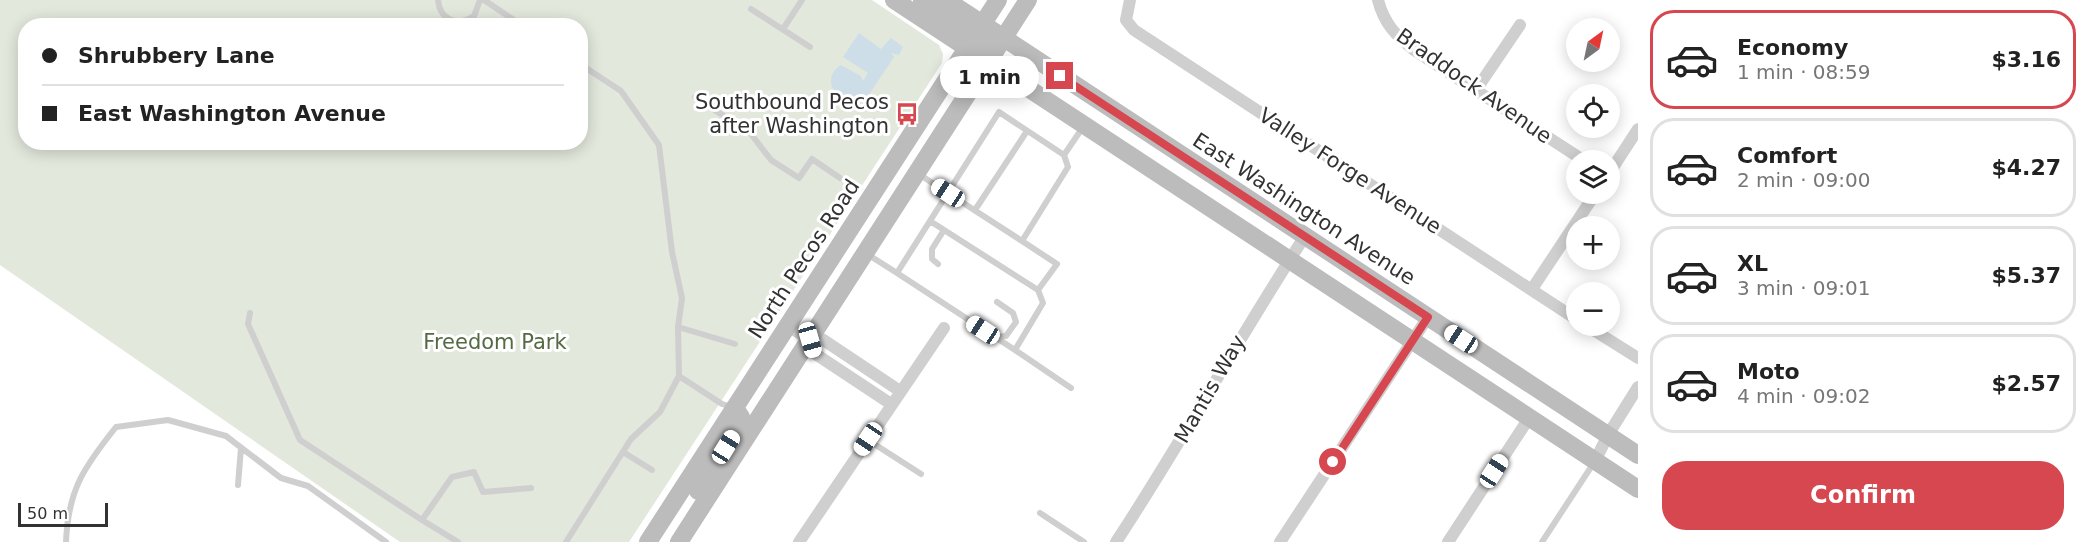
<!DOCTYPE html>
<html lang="en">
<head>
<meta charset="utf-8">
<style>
  :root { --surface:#fff; --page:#f6f6f6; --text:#222; --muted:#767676; --line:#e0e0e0; --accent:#d64750 }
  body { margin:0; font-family:"DejaVu Sans",sans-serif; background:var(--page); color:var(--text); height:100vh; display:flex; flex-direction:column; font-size:22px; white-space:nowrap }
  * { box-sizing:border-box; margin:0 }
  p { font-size:20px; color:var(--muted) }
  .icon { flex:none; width:33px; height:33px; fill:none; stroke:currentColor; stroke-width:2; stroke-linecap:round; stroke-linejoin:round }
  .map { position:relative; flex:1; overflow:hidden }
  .drawer { display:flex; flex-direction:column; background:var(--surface); width:450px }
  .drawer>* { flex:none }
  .guide { position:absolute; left:18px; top:18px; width:570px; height:132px; border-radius:24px; box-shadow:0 3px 15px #0003; display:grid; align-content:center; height:132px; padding:0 24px; background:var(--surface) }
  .needle { width:39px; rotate:33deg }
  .tools { position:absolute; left:1566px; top:18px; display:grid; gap:12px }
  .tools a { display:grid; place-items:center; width:54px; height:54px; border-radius:50%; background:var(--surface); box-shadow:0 3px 15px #0003; font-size:30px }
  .scale { position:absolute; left:18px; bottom:15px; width:90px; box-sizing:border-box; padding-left:6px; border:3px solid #323232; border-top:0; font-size:16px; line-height:21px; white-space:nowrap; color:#323232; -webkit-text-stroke:4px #fff; paint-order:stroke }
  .end { position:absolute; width:27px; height:27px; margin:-14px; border:8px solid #d64750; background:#fff; box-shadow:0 0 0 3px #fff }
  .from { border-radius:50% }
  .bubble { position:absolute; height:42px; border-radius:21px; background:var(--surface); box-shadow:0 3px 15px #0003; font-size:20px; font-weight:800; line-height:42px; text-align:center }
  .car { position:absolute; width:18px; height:36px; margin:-18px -9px; border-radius:8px; box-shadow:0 0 4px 2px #0007; background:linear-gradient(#fff 24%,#345 0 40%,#fff 0 76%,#345 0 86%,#fff 0) }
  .guide b { display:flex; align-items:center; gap:21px; height:57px; font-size:22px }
  .guide b+b { border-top:2px solid var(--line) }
  .guide i { width:15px; height:15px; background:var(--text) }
  ul { padding:10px 0 0; list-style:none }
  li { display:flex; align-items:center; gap:18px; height:99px; margin:0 12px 9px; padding:0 12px; border:3px solid var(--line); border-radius:24px }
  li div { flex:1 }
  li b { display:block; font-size:22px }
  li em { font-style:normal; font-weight:800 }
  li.selected { border-color:var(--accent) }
  li>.icon { width:54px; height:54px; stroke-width:1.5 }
  .cta { display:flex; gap:12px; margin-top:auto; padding:12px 24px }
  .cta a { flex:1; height:69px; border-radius:24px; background:var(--accent); color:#fff; font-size:24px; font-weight:800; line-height:69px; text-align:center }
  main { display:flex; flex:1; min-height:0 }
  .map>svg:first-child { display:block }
  .green { fill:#e2e8dc; fill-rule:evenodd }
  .water { fill:#cedee9 }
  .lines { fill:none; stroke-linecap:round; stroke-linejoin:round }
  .lane { stroke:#cfcfcf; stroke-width:6 }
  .street { stroke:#cfcfcf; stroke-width:12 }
  .secondary { stroke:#bcbcbc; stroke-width:18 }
  .route { stroke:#d64750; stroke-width:8 }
  .labels { text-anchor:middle; stroke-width:6; stroke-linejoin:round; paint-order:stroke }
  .street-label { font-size:21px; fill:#323232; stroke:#fff }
  .poi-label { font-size:21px; fill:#323232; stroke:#fff; text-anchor:end }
  .park-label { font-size:21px; fill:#556a43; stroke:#fff }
</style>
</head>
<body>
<main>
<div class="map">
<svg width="1638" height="542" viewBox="0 0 1638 542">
  <rect width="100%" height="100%" fill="#fff"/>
  <!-- green -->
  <path class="green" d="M0,0H872L939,45L943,54L942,63L629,542H400L0,265ZM26,26H580V142H26Z"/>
  <!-- water -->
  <path class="water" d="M859,33L881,49L891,38L903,47L899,55L891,53L894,57L866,99C854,97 831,98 831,81C831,74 835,68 841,65L861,76L863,81L868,73L843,57Z"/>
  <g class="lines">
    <!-- lane -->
    <path class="lane" d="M438,0C440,20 457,27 474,16L480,0
      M484,0L523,26
      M751,9L810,47
      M783,29L802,0
      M695,97L751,134L771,160L799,178L812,159L840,178
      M917,173L1022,241L1068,167L1064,155
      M975,210L1027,131
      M930,221L1038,290L1057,264L1022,241
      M867,254L897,273L999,112L1064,155L1083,127
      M938,264L932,259V249L944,230
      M897,273L1015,350
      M1038,290L1043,303L1015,350L1071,388
      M250,313L248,324L300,440L422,520
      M678,327L735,344
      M996,337L1006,336L1016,322L1013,313L997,302
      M679,376L722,404L732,407
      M868,440L921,474
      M623,452L652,470
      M238,485L241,448
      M1040,513L1084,542
      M66,542C68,490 84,467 116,427L168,420L226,436L281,478L308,486L386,542
      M458,542L422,520L452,477L474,472L483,492L531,488
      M566,542L631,439L660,412L679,376L678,327L682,298L672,252L659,145L621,91L580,64
      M1542,542L1593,464"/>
    <!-- street -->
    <path class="street" d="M1130,0L1126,20L1134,30L1576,319
      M1378,0C1384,23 1395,35 1414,50L1583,160
      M1476,90L1520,25
      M1610,172L1638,129
      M1532,289L1595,194
      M788,326L810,340L822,339L900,391
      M1587,326L1638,358
      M810,340L814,353L891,404
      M1595,461L1608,435L1638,387
      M799,542L944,328
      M1116,542C1182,442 1239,337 1305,236
      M1280,542L1428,317
      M1448,542L1529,418"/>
    <!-- secondary -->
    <path class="secondary" d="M894,0L1638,489
      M922,0L983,41
      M946,0L1638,455
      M698,491L740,425L741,417L735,408
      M648,542L998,0
      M679,542L1028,0"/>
  </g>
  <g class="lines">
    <!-- route -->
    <path class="route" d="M1060,76L1428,317L1333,462"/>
  </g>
  <!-- icons -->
  <defs>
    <g id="bus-bare" transform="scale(1.8)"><path d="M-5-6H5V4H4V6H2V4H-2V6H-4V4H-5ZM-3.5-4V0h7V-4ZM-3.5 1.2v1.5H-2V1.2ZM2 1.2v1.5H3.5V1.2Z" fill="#d64750" stroke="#fff" stroke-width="2.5" paint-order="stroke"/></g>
  </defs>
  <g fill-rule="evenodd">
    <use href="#bus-bare" x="907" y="114"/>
  </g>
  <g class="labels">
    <!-- street labels -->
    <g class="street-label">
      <text transform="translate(1474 86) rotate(35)" y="7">Braddock Avenue</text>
      <text transform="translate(1350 171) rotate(33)" y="7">Valley Forge Avenue</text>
      <text transform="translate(1304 209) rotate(33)" y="7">East Washington Avenue</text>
      <text transform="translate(804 259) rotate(-57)" y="7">North Pecos Road</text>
      <text transform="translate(1210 389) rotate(-60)" y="7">Mantis Way</text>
    </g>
    <!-- poi labels -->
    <g class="poi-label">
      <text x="889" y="109">Southbound Pecos<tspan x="889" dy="24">after Washington</tspan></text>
    </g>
    <!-- park labels -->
    <g class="park-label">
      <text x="495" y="349">Freedom Park</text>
    </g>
  </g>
</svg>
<div class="tools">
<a><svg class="needle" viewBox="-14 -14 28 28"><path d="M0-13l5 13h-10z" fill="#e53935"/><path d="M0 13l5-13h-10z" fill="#767676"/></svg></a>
<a><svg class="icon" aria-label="locate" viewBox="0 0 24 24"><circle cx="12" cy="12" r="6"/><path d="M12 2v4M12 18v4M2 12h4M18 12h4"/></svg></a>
<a><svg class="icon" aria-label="layers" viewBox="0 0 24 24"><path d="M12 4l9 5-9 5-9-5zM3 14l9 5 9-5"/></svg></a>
<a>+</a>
<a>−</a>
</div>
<div class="scale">50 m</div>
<i class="end from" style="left:1333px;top:462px"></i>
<i class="end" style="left:1060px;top:76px"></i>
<div class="bubble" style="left:940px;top:56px;width:99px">1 min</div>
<i class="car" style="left:948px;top:193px;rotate:303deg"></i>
<i class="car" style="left:983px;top:330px;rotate:303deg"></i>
<i class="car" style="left:1461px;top:339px;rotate:303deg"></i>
<i class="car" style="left:810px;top:340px;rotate:164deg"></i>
<i class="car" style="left:868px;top:439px;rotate:214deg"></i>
<i class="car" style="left:726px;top:447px;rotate:32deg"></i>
<i class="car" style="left:1494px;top:471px;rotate:33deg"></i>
<div class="guide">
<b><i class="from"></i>Shrubbery Lane</b>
<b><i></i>East Washington Avenue</b>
</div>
</div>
<section class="drawer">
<ul>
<li class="selected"><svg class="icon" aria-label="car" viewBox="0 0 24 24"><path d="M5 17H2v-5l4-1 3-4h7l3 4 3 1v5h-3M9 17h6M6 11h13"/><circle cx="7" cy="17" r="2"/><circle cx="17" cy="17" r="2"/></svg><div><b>Economy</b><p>1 min · 08:59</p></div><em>$3.16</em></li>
<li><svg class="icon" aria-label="car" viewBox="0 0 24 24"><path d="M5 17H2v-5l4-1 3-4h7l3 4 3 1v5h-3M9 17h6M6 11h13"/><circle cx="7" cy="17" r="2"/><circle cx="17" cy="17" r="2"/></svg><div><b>Comfort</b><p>2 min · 09:00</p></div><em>$4.27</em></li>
<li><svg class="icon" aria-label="car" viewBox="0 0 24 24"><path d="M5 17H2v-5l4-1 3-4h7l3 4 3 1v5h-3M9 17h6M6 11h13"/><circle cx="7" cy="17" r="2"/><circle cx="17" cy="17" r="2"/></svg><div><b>XL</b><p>3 min · 09:01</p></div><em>$5.37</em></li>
<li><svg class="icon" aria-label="car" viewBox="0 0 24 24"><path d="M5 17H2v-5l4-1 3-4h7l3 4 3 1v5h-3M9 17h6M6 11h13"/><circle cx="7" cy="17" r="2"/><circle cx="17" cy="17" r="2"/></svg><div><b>Moto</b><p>4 min · 09:02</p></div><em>$2.57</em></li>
</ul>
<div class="cta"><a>Confirm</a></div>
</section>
</main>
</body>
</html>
